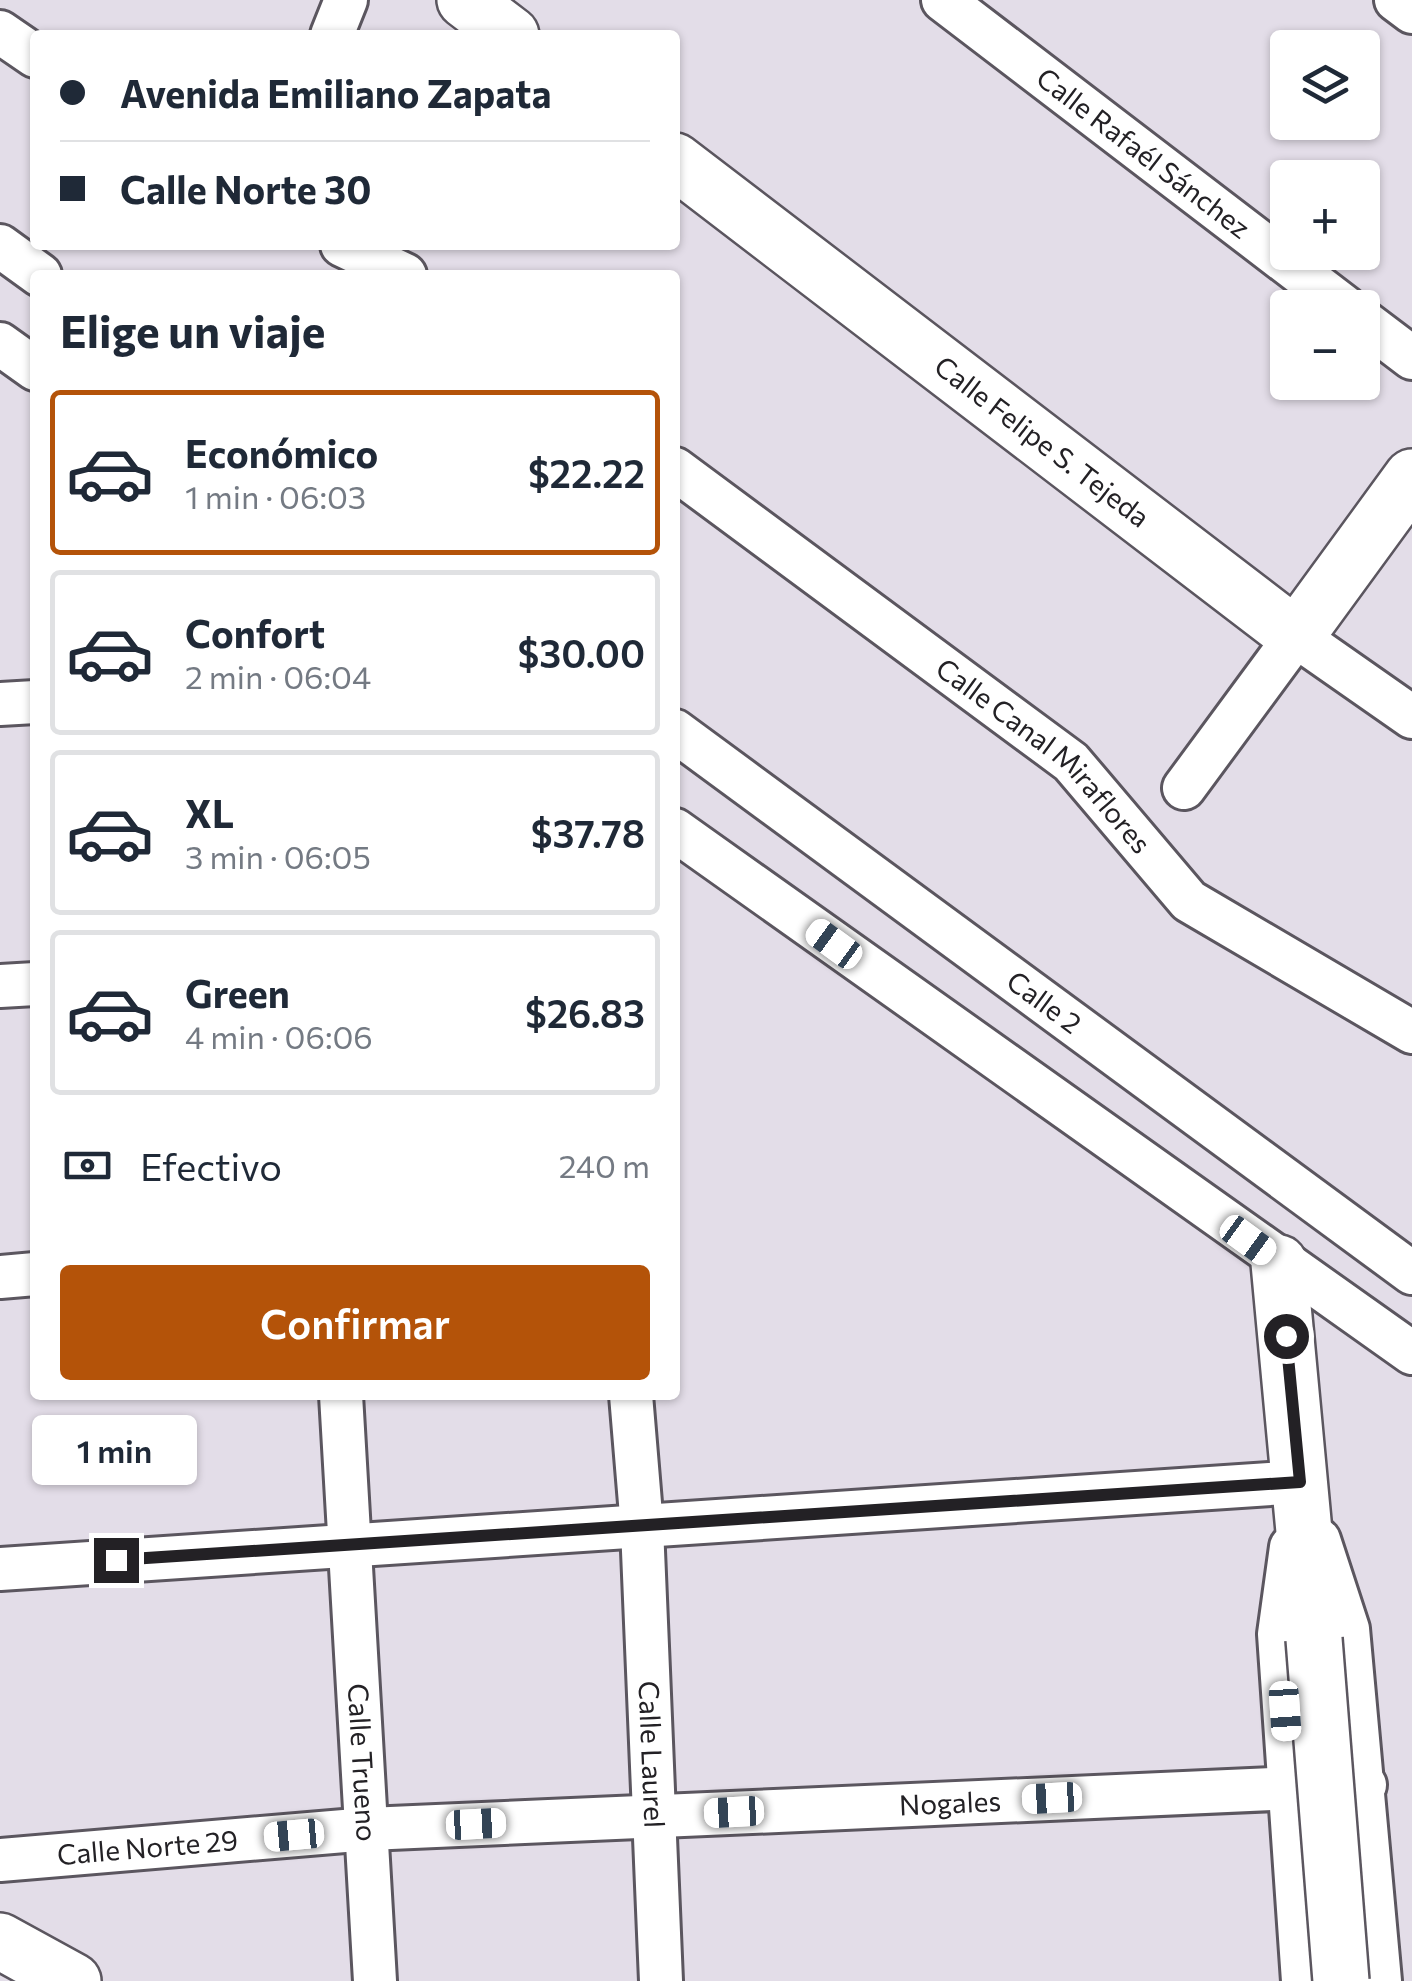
<!DOCTYPE html>
<html lang="es">
<head>
<meta charset="utf-8">
<style>
  :root { --surface:#fff; --page:#f2f2f3; --text:#1f2937; --muted:#747a83; --line:#e0e1e3; --accent:#b45309 }
  body { margin:0; font-family:Commissioner,sans-serif; background:var(--page); color:var(--text); height:100vh; display:flex; flex-direction:column; font-size:38px; white-space:nowrap }
  * { box-sizing:border-box; margin:0 }
  p { font-size:32px; color:var(--muted) }
  .icon { flex:none; width:55px; height:55px; fill:none; stroke:currentColor; stroke-width:2; stroke-linecap:round; stroke-linejoin:round }
  .map { position:relative; flex:1; overflow:hidden }
  .drawer { position:absolute; left:30px; top:270px; width:650px; height:1130px; display:flex; flex-direction:column; background:var(--surface); border-radius:10px; box-shadow:0 2px 8px #0004 }
  .drawer>* { flex:none }
  .banner { position:absolute; left:30px; top:30px; width:650px; height:220px; border-radius:10px; box-shadow:0 2px 8px #0004; display:grid; align-content:center; height:220px; padding:0 30px; background:var(--surface) }
  .controls { position:absolute; left:1270px; top:30px; display:grid; gap:20px }
  .controls a { display:grid; place-items:center; width:110px; height:110px; border-radius:10px; background:var(--surface); box-shadow:0 2px 8px #0004; font-size:50px }
  .end { position:absolute; width:45px; height:45px; margin:-22px; border:12px solid #232125; background:#fff; box-shadow:0 0 0 5px #fff }
  .from { border-radius:50% }
  .bubble { position:absolute; height:70px; border-radius:10px; background:var(--surface); box-shadow:0 2px 8px #0004; font-size:32px; font-weight:600; line-height:70px; text-align:center }
  .car { position:absolute; width:30px; height:60px; margin:-30px -15px; border-radius:12px; box-shadow:0 0 8px 2px #0007; background:linear-gradient(#fff 24%,#345 0 40%,#fff 0 76%,#345 0 86%,#fff 0) }
  .banner b { display:flex; align-items:center; gap:35px; height:95px; font-size:38px }
  .banner b+b { border-top:2px solid var(--line) }
  .banner i { width:25px; height:25px; background:var(--text) }
  ul { padding:0; list-style:none }
  li { display:flex; align-items:center; gap:30px; height:165px; margin:0 20px 15px; padding:0 10px; border:5px solid var(--line); border-radius:10px }
  li div { flex:1 }
  li b { display:block; font-size:38px }
  li em { font-style:normal; font-weight:600 }
  li.selected { border-color:var(--accent) }
  li>.icon { width:90px; height:90px; stroke-width:1.5 }
  h2 { padding:0 30px; font-size:45px; line-height:120px }
  .pay { display:flex; align-items:center; gap:25px; height:110px; padding:0 30px; font-size:38px }
  .pay p { margin-inline-start:auto }
  .button { display:flex; gap:20px; margin-top:auto; padding:20px 30px }
  .button a { flex:1; height:115px; border-radius:10px; background:var(--accent); color:#fff; font-size:40px; font-weight:600; line-height:115px; text-align:center }
  .map>svg:first-child { display:block }
  .lines { fill:none; stroke-linecap:round; stroke-linejoin:round }
  .street-casing { stroke:#5b565f; stroke-width:48 }
  .secondary-casing { stroke:#5b565f; stroke-width:60 }
  .street { stroke:#fff; stroke-width:42 }
  .secondary { stroke:#fff; stroke-width:55 }
  .secondary-bridge-casing { stroke:#5b565f; stroke-width:60; stroke-linecap:butt }
  .secondary-bridge { stroke:#fff; stroke-width:55 }
  .route { stroke:#232125; stroke-width:12 }
  .labels { text-anchor:middle; stroke-width:10; stroke-linejoin:round; paint-order:stroke }
  .street-label { font-size:28px; fill:#232125; stroke:#f1ebf5 }
</style>
</head>
<body>
<div class="map">
<svg width="1412" height="1981" viewBox="0 0 1412 1981">
  <rect width="100%" height="100%" fill="#e3dde8"/>
  <g class="lines">
    <!-- street casing -->
    <g class="street-casing">
      <g id="street">
        <path id="s1" d="M943,0L1346,308"/>
        <path d="M1396,0L1412,12"/>
        <path d="M0,32L35,56"/>
        <path d="M332,35L346,0"/>
        <path d="M342,245L405,275"/>
        <path d="M0,246L40,275"/>
        <path d="M1362,320L1412,358"/>
        <path d="M0,344L35,369"/>
        <path id="s2" d="M675,469L1071,762L1189,901L1412,1032"/>
        <path d="M0,704L35,702"/>
        <path id="s3" d="M675,731L1412,1273"/>
        <path d="M1184,788L1296,636L1412,717"/>
        <path d="M675,830L1412,1353"/>
        <path d="M0,986L35,984"/>
        <path d="M0,1277L35,1274"/>
        <path id="s4" d="M341,1395L375,1981"/>
        <path id="s5" d="M631,1395L642,1527L661,1981"/>
        <path d="M1319,1540L1348,1629L1380,1981"/>
        <path d="M1291,1547L1279,1634L1303,1981"/>
        <path d="M0,1569L1300,1482"/>
        <path id="s6" d="M0,1860L368,1829L1365,1785"/>
      </g>
    </g>
    <!-- secondary casing -->
    <g class="secondary-casing">
      <g id="secondary">
        <path d="M465,0L511,35"/>
        <path id="s7" d="M675,161L1296,636L1412,477"/>
        <path d="M1279,1263L1314,1639"/>
        <path d="M0,1941L73,1981"/>
      </g>
    </g>
    <!-- street -->
    <use href="#street" class="street"/>
    <!-- secondary -->
    <use href="#secondary" class="secondary"/>
    <!-- secondary-bridge casing -->
    <g class="secondary-bridge-casing">
      <path id="secondary-bridge" d="M1314,1639L1341,1981"/>
    </g>
    <!-- secondary-bridge -->
    <use href="#secondary-bridge" class="secondary-bridge"/>
  </g>
  <g class="lines">
    <!-- route -->
    <path class="route" d="M116,1560L1300,1482L1286,1336"/>
  </g>
  <g class="labels">
    <!-- street labels -->
    <g class="street-label">
      <text dy="10" stroke="none"><textPath href="#s1" startOffset="252">Calle Rafaél Sánchez</textPath></text>
      <text dy="10" stroke="none"><textPath href="#s7" startOffset="462">Calle Felipe S. Tejeda</textPath></text>
      <text dy="10" stroke="none"><textPath href="#s2" startOffset="468">Calle Canal Miraflores</textPath></text>
      <text dy="10" stroke="none"><textPath href="#s3" startOffset="458">Calle 2</textPath></text>
      <text dy="10" stroke="none"><textPath href="#s5" startOffset="360">Calle Laurel</textPath></text>
      <text dy="10" stroke="none"><textPath href="#s4" startOffset="368">Calle Trueno</textPath></text>
      <text dy="10" stroke="none"><textPath href="#s6" startOffset="952">Nogales</textPath></text>
      <text dy="10" stroke="none"><textPath href="#s6" startOffset="148">Calle Norte 29</textPath></text>
    </g>
  </g>
</svg>
<div class="controls">
<a><svg class="icon" aria-label="layers" viewBox="0 0 24 24"><path d="M12 4l9 5-9 5-9-5zM3 14l9 5 9-5"/></svg></a>
<a>+</a>
<a>−</a>
</div>
<i class="end from" style="left:1286px;top:1336px"></i>
<i class="end" style="left:116px;top:1560px"></i>
<div class="bubble" style="left:32px;top:1415px;width:165px">1 min</div>
<i class="car" style="left:834px;top:944px;rotate:306deg"></i>
<i class="car" style="left:1248px;top:1240px;rotate:126deg"></i>
<i class="car" style="left:1285px;top:1711px;rotate:176deg"></i>
<i class="car" style="left:1052px;top:1798px;rotate:267deg"></i>
<i class="car" style="left:734px;top:1812px;rotate:267deg"></i>
<i class="car" style="left:476px;top:1824px;rotate:87deg"></i>
<i class="car" style="left:294px;top:1835px;rotate:265deg"></i>
<div class="banner">
<b><i class="from"></i>Avenida Emiliano Zapata</b>
<b><i></i>Calle Norte 30</b>
</div>
<section class="drawer">
<h2>Elige un viaje</h2>
<ul>
<li class="selected"><svg class="icon" aria-label="car" viewBox="0 0 24 24"><path d="M5 17H2v-5l4-1 3-4h7l3 4 3 1v5h-3M9 17h6M6 11h13"/><circle cx="7" cy="17" r="2"/><circle cx="17" cy="17" r="2"/></svg><div><b>Económico</b><p>1 min · 06:03</p></div><em>$22.22</em></li>
<li><svg class="icon" aria-label="car" viewBox="0 0 24 24"><path d="M5 17H2v-5l4-1 3-4h7l3 4 3 1v5h-3M9 17h6M6 11h13"/><circle cx="7" cy="17" r="2"/><circle cx="17" cy="17" r="2"/></svg><div><b>Confort</b><p>2 min · 06:04</p></div><em>$30.00</em></li>
<li><svg class="icon" aria-label="car" viewBox="0 0 24 24"><path d="M5 17H2v-5l4-1 3-4h7l3 4 3 1v5h-3M9 17h6M6 11h13"/><circle cx="7" cy="17" r="2"/><circle cx="17" cy="17" r="2"/></svg><div><b>XL</b><p>3 min · 06:05</p></div><em>$37.78</em></li>
<li><svg class="icon" aria-label="car" viewBox="0 0 24 24"><path d="M5 17H2v-5l4-1 3-4h7l3 4 3 1v5h-3M9 17h6M6 11h13"/><circle cx="7" cy="17" r="2"/><circle cx="17" cy="17" r="2"/></svg><div><b>Green</b><p>4 min · 06:06</p></div><em>$26.83</em></li>
</ul>
<div class="pay"><svg class="icon" aria-label="cash" viewBox="0 0 24 24"><path d="M3 7h18v10H3z"/><circle cx="12" cy="12" r="2"/></svg>Efectivo<p>240 m</p></div>
<div class="button"><a>Confirmar</a></div>
</section>
</div>
</body>
</html>
